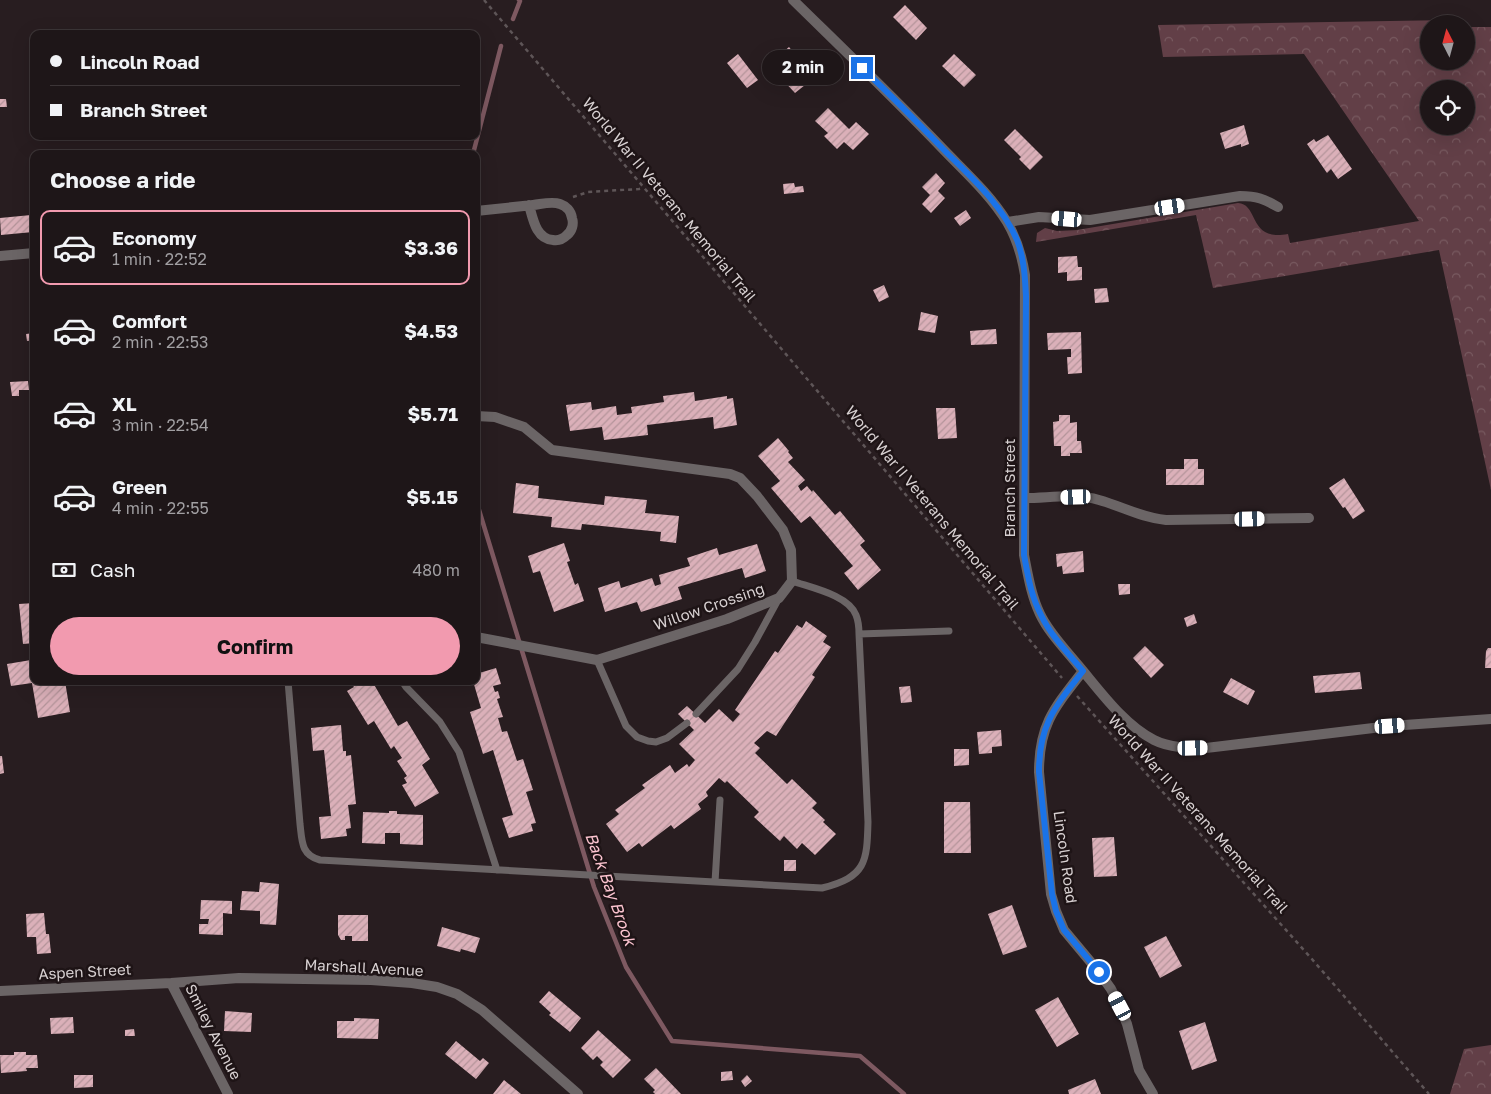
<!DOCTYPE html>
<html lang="en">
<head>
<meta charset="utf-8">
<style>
  :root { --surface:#1e1618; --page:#261f21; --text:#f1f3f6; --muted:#a19fa2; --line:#3c3537; --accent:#f29aaf }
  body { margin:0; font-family:"Golos Text",sans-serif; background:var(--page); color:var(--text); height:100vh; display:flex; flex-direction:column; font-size:19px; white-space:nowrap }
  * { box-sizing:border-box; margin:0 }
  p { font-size:16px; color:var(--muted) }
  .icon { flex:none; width:28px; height:28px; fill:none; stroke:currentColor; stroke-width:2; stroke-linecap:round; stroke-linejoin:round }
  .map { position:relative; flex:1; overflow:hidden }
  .panel { position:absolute; left:30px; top:150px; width:450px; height:535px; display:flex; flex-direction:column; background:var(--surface); border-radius:10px; box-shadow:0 5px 20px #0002,0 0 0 1px var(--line) }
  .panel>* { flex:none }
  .banner { position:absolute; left:30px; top:30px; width:450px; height:110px; border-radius:10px; box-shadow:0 5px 20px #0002,0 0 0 1px var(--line); display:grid; align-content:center; height:110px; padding:0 20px; background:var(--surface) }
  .needle { width:32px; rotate:354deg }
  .controls { position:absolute; left:1420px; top:15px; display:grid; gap:10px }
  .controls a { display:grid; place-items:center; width:55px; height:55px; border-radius:50%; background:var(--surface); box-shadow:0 5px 20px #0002,0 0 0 1px var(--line); font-size:25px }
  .end { position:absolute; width:22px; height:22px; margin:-11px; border:6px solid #1a73e8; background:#fff; box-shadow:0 0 0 2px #fff }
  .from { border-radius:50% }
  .bubble { position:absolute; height:35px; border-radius:18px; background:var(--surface); box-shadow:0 5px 20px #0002,0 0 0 1px var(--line); font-size:16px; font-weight:700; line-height:35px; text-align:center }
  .car { position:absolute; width:15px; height:30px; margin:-15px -8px; border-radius:6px; box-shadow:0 0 4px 1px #0007; background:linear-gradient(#fff 24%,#345 0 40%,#fff 0 76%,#345 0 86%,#fff 0) }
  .banner b { display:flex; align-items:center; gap:18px; height:48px; font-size:19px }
  .banner b+b { border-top:1px solid var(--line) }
  .banner i { width:12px; height:12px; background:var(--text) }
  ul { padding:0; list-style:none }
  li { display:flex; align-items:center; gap:15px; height:75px; margin:0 10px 8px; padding:0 10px; border:2px solid transparent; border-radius:10px }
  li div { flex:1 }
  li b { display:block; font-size:19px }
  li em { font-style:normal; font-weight:700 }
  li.current { border-color:var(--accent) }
  li>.icon { width:45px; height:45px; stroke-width:1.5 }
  h2 { padding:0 20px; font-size:22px; line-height:60px }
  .pay { display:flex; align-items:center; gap:12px; height:55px; padding:0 20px; font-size:19px }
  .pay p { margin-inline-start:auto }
  .button { display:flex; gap:10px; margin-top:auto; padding:10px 20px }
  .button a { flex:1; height:58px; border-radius:30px; background:var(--accent); color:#111; font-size:20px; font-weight:700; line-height:58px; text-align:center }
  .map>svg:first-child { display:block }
  .forest { fill:url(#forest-crowns); fill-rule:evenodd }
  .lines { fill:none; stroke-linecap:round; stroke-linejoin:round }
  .stream { stroke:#7e5961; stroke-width:4.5 }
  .building { fill:url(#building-hatch) }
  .path { stroke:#5e5557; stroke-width:2.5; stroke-dasharray:4 4; stroke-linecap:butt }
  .service { stroke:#6b6566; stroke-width:7 }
  .minor { stroke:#6b6566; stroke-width:10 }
  .route { stroke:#1a73e8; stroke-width:6 }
  .labels { text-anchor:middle; stroke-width:5; stroke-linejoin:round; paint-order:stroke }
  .street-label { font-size:15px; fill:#d7d0d1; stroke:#1e1416 }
  .water-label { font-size:16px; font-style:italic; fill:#fcc4d0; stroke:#1e1416 }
</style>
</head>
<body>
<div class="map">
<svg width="1491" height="1094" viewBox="0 0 1491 1094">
  <defs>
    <pattern id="forest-crowns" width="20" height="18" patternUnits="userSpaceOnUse" patternTransform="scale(1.25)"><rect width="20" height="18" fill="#623f47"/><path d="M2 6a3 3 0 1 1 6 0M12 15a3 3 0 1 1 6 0" fill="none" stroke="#785a60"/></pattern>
    <pattern id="building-hatch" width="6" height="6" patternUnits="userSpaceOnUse" patternTransform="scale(1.25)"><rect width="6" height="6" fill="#dbb0b9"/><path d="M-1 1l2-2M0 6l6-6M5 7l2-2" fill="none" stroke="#b4949a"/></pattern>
  </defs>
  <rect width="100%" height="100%" fill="#281d20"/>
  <!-- forest -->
  <path class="forest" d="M1450,20L1449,24H1429V61H1466V27H1491V490L1439,250L1213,288L1196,215L1036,242L1037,233L1045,228L1057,231L1077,230L1238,203C1259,204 1248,242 1288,234L1290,243L1419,221L1304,54L1163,57L1158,25ZM1429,89H1466V126H1429Z
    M1491,1045V1094H1450L1464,1049Z"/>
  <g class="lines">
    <!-- stream -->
    <path class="stream" d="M513,19L520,1L519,0
      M473,154L501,46
      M476,500L594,887L626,967L672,1041L860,1056L904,1094"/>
  </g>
  <!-- building -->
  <path class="building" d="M905,5L927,28L916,40L893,17Z
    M789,47L798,58L796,59L803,68L796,75L805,85L795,93L780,77L783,74L772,62Z
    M738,54L758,80L747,88L727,63Z
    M954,54L976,75L964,87L942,66Z
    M0,99H6L7,107H0Z
    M828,108L849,129L856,122L869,134L853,150L844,142L837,149L824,136L828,133L815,121Z
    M1244,125L1249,144L1241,147V144L1225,149L1220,133Z
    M1015,129L1043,157L1030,170L1019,159L1021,157L1004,140Z
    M1328,135L1352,169L1338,179L1331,169L1327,173L1307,144L1314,139L1316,142Z
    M936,173L945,183L938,191L945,198L931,213L922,204L930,195L922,187Z
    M794,183L795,187L803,186L804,192L784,194L783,184Z
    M966,210L971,218L960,226L954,218Z
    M31,215L33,232L1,235L0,218Z
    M1077,256L1078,267H1082V280L1067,281V272L1058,273V257Z
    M884,285L889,297L879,302L873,290Z
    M1107,288L1109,302L1095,303L1094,289Z
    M921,312L938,316L935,333L918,330Z
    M996,329L997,344L971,345L970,331Z
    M1081,332L1082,373L1068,374L1067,357H1071V349L1048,350L1047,333Z
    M34,333V340L27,341L26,334Z
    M28,381L29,390H19V396H12L10,382Z
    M694,392L695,401L727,396V399L733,398L737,425L714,429L713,417L647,425L648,435L604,440L602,427L570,431L566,405L591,402L592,410L616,406L617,415L632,413L631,407L664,402L663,396Z
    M936,408H955L957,438L938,439Z
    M1059,415H1070V423L1077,422V441H1081L1082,453H1070V456H1061V446H1054L1053,422L1059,421Z
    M778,438L789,451L788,452L793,458L788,462L805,480L798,486L801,491L807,486L812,492L813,490L835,515L840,511L865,541L860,545L881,570L858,590L844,573L853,566L810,516L801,523L771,488L780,481L758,456Z
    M1184,459H1198V469H1204V485H1166V469H1184Z
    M1344,478L1365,511L1353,519L1345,507L1343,508L1329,488Z
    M516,483L539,486L538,498L604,505L605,496L647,500L645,513L679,516L676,543L660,541L661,532L582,524L581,530L551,527L552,517L513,513Z
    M564,543L570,561L567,562L575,585L578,583L584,601L554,612L540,571L533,573L528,556Z
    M757,544L766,571L745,578L742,568L678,587L682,599L641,612L637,602L605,612L598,588L619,581L621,588L652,578L655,586L661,584L659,575L690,566L687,558L717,548L719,555Z
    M1083,551L1084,572L1063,574L1062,566L1057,567L1056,554Z
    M1118,584H1130V594L1119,595Z
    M34,603V643L23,644L19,604Z
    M1194,614L1197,623L1187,627L1184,618Z
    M806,621L827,636L823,642L831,647L812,675L815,677L776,736L767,731L754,743L760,748L755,753L787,784L792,779L817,803L812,808L825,820L823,822L836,834L815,855L802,843L797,849L784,836L780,841L754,817L759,812L727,781L725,783L719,778L706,792L708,796L698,804L701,809L674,829L671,825L642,847L639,843L627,852L606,824L619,814L615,810L645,788L642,785L670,765L675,773L687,764L689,767L695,760L679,744L694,730L678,714L687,706L705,723L719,709L733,722L740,714L735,710L775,651L778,653L797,625L802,628Z
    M1145,646L1164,665L1151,678L1133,658Z
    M1488,648H1491V668H1485L1486,651Z
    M31,660L34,681H65L70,712L38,718L32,683L11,686L7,664Z
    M496,668L501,684L493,686L495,692L498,691L500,698L497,699L503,717L498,718L502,732L507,731L517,761L523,759L533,790L526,792L536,823L531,824L533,831L509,838L502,818L513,815L493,750L483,754L470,712L481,708L473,681H476V674Z
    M1360,672L1362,689L1315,693L1313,676Z
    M1231,678L1255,691L1248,705L1223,692Z
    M350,681H372L398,726L407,721L430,759L422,765L439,793L415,807L402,785L407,783L404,778L407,776L397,761L402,758L394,746L391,749L374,721L368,725L347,691L354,687Z
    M910,686L912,702L901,703L899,687Z
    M341,725L343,751H346V756L351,755L356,804L348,805L351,828L346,829L347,836L321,839L319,817L331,816L324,750L313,751L311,728Z
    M1001,730L1002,746L992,747V753L979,754L977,732Z
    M954,749H969V765L954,766Z
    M0,756H2L4,773L0,774Z
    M944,802H970L971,853H944Z
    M389,811H397V814L423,815V845L400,844V833H385V844L362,843L363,812L389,813Z
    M1114,837L1117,876L1094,877L1092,838Z
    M784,860H796V871H784Z
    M260,882L279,884L276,925L260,924V911L240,910L242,891L259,892Z
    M201,900L232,901V914L223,913V935L199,934V924H208L209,919H200Z
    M1012,905L1027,947L1003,955L988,914Z
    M44,913L46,934H49L51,953L37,954L36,937H27L26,914Z
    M338,915H368V941H352V936H345V940H341L338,935Z
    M442,927L480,938L475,953L461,949L460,952L437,946Z
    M1166,936L1182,966L1160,978L1144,947Z
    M549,991L581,1018L570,1032L549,1015L551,1013L539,1002Z
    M1058,997L1079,1034L1057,1047L1035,1010Z
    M225,1011L252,1013L251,1032L224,1031Z
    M73,1017L74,1033L51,1034L50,1018Z
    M354,1018L379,1019L378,1039L337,1038V1021H354Z
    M1205,1022L1217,1061L1192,1070L1179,1031Z
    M134,1029L135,1036H125V1030Z
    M598,1030L631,1060L613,1078L600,1065L603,1062L597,1056L593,1060L581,1048Z
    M456,1041L480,1061L483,1058L489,1063L476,1079L445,1054Z
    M14,1052H26V1055H37L38,1068H26L27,1071L1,1073L0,1055H14Z
    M656,1068L681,1094H655L653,1092L655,1090L644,1079Z
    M732,1071L733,1080L721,1081V1072Z
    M74,1075H93V1087L74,1088Z
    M747,1075L752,1081L745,1087L741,1081Z
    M1095,1079L1101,1094H1069L1068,1090Z
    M504,1080L521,1094H493Z"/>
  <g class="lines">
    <!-- path -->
    <path class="path" d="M484,0L1062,678
      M573,197L588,192L639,189L644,188
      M1077,696L1311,958L1429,1094"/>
    <!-- service -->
    <path class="service" d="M859,634L949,631
      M597,660L626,726L637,737L648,741L656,742L667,738L687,723
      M288,681L300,824C302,841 301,855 320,860L822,888C866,877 867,862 868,822L859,634C859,628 858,620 856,615C848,595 812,588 792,581
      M402,681L406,687L440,722L459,752L497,870
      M696,714L738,669L755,642L779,598
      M715,882L720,800"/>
    <!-- minor -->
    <path class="minor" d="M793,0C843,49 893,97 942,148C964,171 990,194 1007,222C1017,239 1022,256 1025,275L1024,555C1028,575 1031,595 1040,614C1049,633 1065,649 1078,665C1100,691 1124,725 1154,740C1170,748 1188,748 1206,748L1390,726L1491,719
      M476,211C495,209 514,207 533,205C542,204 552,201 560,204C566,206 571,211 572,218C574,224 572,231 567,235C563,239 558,241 553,240C536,239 533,219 529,205
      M1008,222L1039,217L1090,220L1240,196C1257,196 1264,199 1278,207
      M0,256L34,253
      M476,416L495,417L524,427L552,450L730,474L740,478L757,496L783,530L791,550L792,581L779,598L727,619L597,660L476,637
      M1025,498C1049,498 1075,493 1099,500C1121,506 1142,518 1166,520L1309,518
      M1083,671C1055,707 1039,724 1039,772L1051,894L1056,911L1064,930L1099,972L1111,989L1120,1007L1127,1024L1139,1070L1153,1094
      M171,983L228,1094
      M0,991L171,983L239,978L371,980L412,983L437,987L457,994L482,1010L578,1094"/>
  </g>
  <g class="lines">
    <!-- route -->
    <path class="route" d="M862,68C891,95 918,123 946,152C972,178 1002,205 1017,240C1024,258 1025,277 1026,296L1024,555C1028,576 1031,596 1041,615C1051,636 1068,653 1083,671C1055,707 1039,724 1039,772L1052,894L1056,911L1064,930L1099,972"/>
  </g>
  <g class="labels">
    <!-- street labels -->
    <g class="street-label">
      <text transform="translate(669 200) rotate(50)" y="5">World War II Veterans Memorial Trail</text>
      <text transform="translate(1010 488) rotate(-90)" y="5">Branch Street</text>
      <text transform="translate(932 508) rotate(50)" y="5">World War II Veterans Memorial Trail</text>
      <text transform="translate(709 607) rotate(-19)" y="5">Willow Crossing</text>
      <text transform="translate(1198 814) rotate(48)" y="5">World War II Veterans Memorial Trail</text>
      <text transform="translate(1065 857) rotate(82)" y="5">Lincoln Road</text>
      <text transform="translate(364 968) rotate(3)" y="5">Marshall Avenue</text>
      <text transform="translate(85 972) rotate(-3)" y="5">Aspen Street</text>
      <text transform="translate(213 1032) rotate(63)" y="5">Smiley Avenue</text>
    </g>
    <!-- water labels -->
    <g class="water-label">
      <text transform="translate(611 889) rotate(70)" y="6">Back Bay Brook</text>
    </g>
  </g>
</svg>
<div class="controls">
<a><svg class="needle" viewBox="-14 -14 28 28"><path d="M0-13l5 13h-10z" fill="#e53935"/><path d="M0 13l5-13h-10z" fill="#a19fa2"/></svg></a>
<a><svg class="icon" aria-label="locate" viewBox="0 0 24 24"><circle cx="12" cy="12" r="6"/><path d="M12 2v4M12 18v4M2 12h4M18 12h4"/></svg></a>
</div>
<i class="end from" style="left:1099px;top:972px"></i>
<i class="end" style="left:862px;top:68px"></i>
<div class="bubble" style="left:762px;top:50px;width:82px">2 min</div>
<i class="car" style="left:1170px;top:207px;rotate:81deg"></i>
<i class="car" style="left:1067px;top:219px;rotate:275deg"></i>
<i class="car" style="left:1076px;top:497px;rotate:268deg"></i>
<i class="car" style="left:1250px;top:519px;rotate:89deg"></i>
<i class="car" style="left:1390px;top:726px;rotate:86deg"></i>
<i class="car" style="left:1193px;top:748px;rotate:89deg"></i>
<i class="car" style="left:1120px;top:1006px;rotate:332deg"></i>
<div class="banner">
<b><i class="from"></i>Lincoln Road</b>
<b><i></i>Branch Street</b>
</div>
<section class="panel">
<h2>Choose a ride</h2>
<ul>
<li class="current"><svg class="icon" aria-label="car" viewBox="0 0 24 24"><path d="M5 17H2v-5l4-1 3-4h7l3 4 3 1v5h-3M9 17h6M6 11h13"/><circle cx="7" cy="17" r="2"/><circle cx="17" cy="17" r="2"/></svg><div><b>Economy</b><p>1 min · 22:52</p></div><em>$3.36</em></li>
<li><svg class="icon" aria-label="car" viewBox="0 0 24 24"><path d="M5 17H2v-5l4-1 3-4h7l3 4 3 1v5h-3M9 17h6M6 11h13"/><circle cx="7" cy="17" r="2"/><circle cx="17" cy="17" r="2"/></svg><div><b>Comfort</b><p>2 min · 22:53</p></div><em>$4.53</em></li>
<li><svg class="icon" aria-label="car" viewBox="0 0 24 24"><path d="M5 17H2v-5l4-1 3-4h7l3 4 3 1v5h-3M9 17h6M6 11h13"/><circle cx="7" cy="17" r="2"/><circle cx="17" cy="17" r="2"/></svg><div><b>XL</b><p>3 min · 22:54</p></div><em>$5.71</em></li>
<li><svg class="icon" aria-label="car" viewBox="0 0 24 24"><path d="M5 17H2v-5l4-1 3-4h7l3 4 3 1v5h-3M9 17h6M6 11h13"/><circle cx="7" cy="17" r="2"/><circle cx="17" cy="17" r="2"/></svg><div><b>Green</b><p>4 min · 22:55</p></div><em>$5.15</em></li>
</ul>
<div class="pay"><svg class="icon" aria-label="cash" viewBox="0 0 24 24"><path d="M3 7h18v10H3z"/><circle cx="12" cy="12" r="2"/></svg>Cash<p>480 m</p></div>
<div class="button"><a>Confirm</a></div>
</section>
</div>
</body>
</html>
